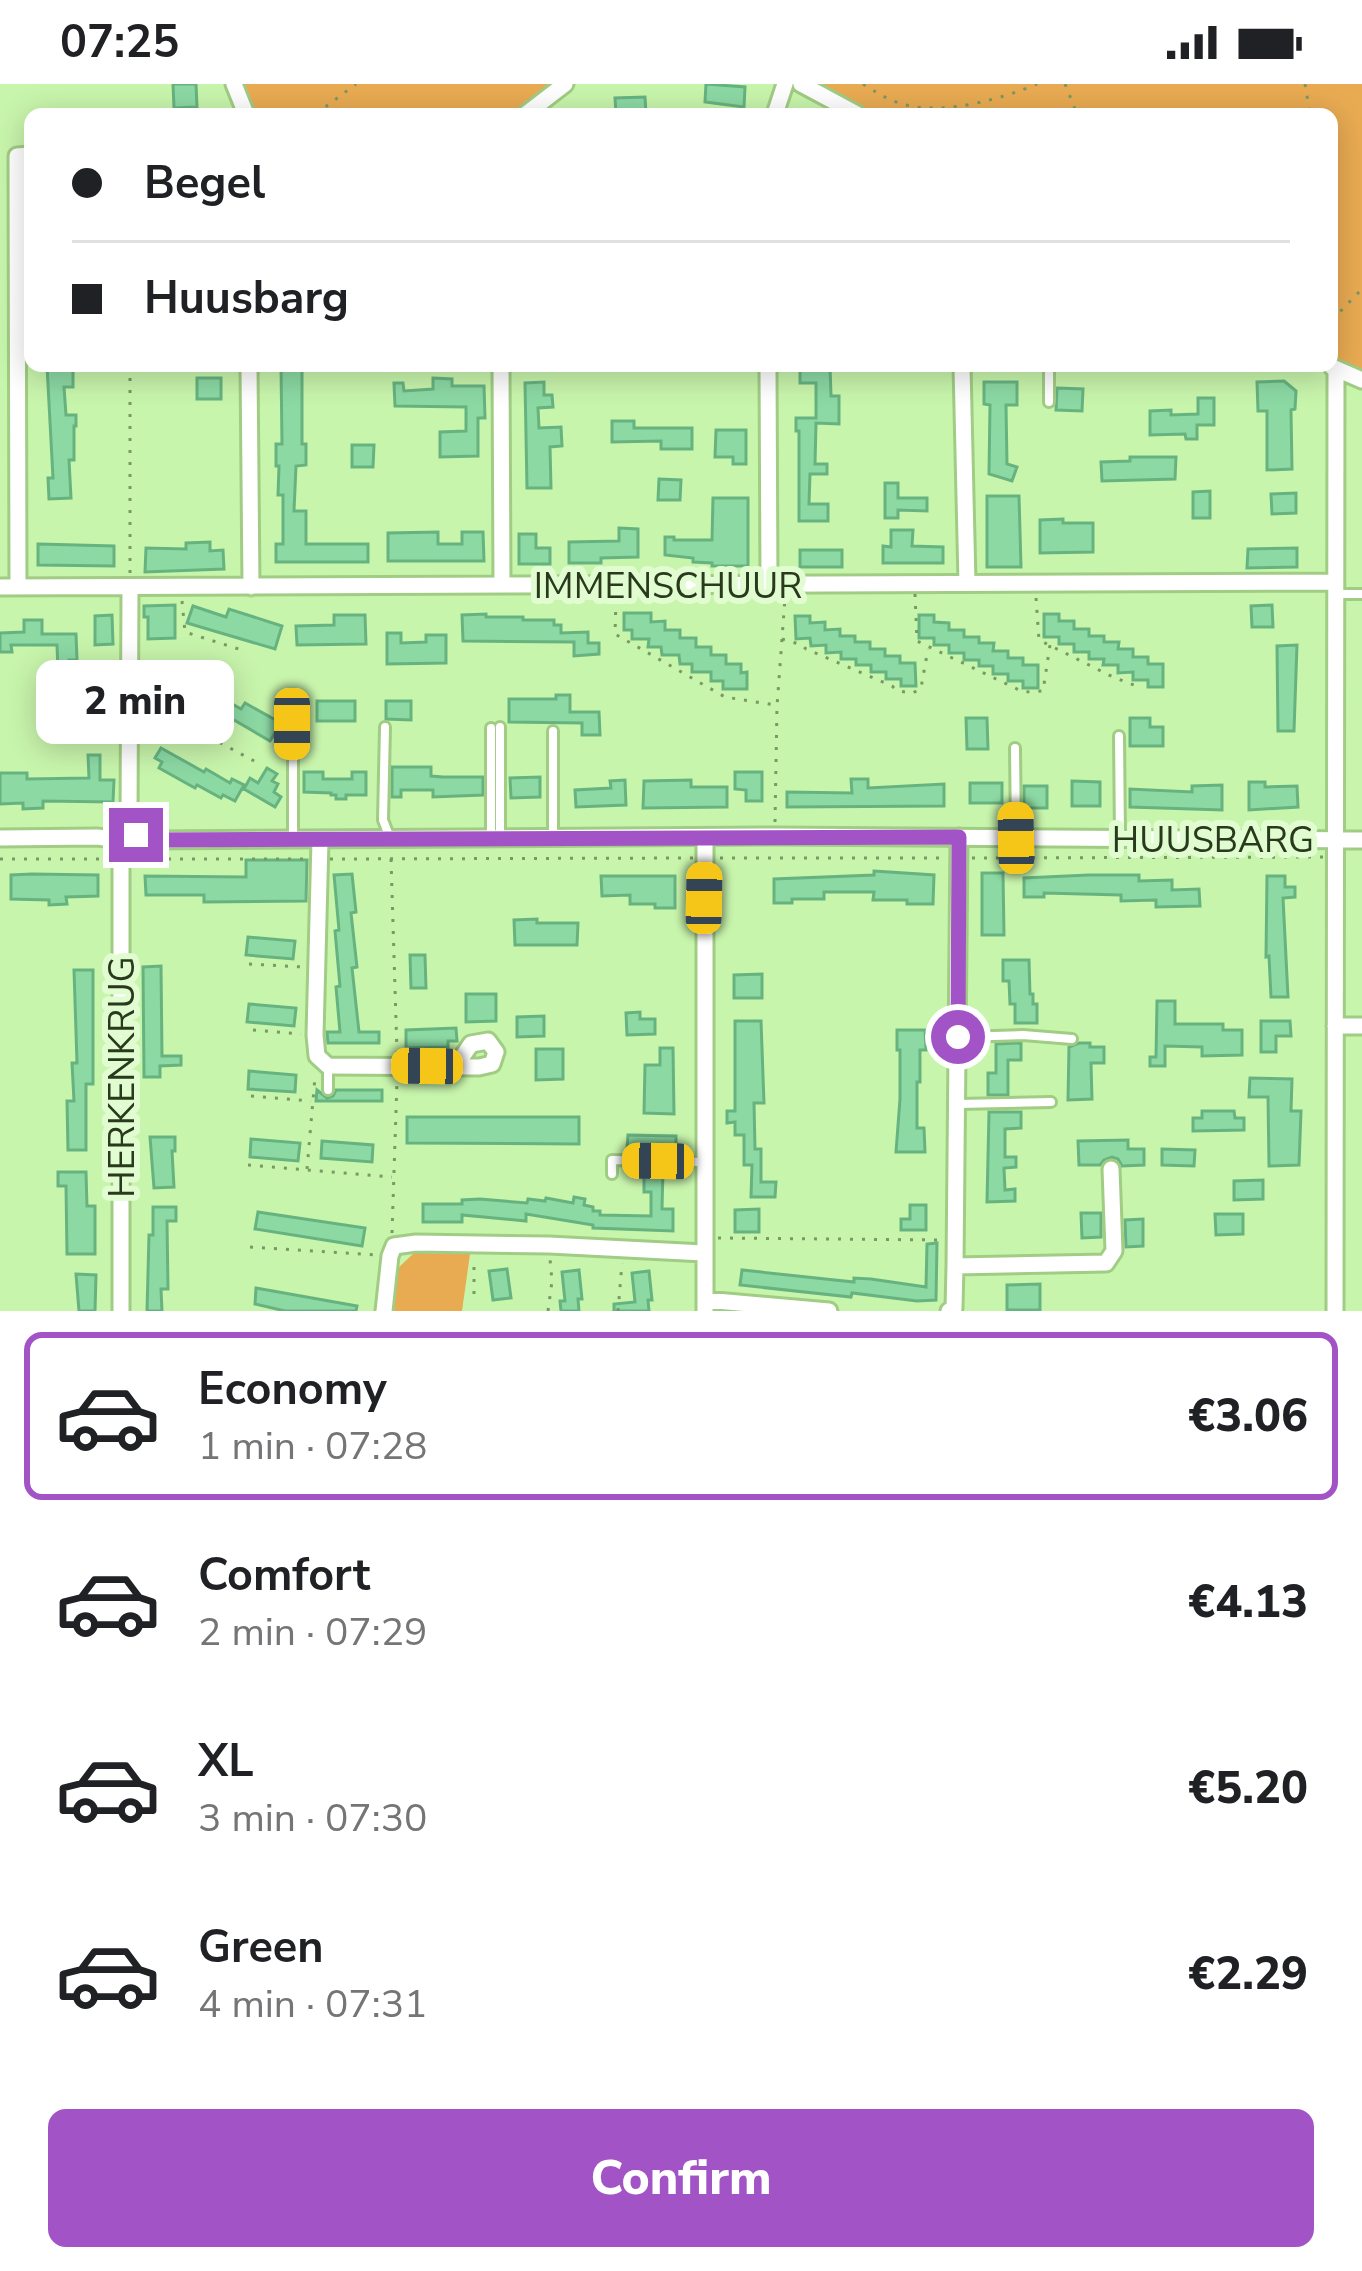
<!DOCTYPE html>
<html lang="en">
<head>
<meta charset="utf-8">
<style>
  :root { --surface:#fff; --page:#f2f2f2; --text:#202124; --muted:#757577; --line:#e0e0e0; --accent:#a254c6 }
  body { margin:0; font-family:"Nunito Sans",sans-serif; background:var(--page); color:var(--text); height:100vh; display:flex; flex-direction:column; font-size:45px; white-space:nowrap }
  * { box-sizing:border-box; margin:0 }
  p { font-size:39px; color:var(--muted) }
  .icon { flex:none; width:66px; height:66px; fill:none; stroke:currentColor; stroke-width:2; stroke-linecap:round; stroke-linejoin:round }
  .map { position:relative; height:1227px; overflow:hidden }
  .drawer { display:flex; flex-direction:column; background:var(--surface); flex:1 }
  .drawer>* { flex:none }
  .guide { position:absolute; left:24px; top:24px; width:1314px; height:264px; border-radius:18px; box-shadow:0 6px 30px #0003; display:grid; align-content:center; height:264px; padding:0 48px; background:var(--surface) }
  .end { position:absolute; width:54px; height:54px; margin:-27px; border:15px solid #a254c6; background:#fff; box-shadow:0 0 0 6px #fff }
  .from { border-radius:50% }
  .bubble { position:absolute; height:84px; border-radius:18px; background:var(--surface); box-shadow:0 6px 30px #0003; font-size:39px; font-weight:800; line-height:84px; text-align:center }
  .car { position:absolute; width:36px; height:72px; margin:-36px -18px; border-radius:15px; box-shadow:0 0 9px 3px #0007; background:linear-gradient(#f5c518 24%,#345 0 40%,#f5c518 0 76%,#345 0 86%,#f5c518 0) }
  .guide b { display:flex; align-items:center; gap:42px; height:114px; font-size:45px }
  .guide b+b { border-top:3px solid var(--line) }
  .guide i { width:30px; height:30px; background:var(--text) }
  ul { padding:21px 0 0; list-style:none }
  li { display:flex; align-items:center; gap:36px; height:168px; margin:0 24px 18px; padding:0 24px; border:6px solid transparent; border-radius:18px }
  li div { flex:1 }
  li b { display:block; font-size:45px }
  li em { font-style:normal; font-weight:800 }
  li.selected { border-color:var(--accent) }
  li>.icon { width:108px; height:108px; stroke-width:1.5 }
  .cta { display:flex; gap:24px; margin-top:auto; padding:24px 48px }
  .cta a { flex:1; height:138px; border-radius:18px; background:var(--accent); color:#fff; font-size:48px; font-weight:800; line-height:138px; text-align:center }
  .status { display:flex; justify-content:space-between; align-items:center; height:84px; padding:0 60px; background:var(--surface); direction:ltr }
  .status svg { height:33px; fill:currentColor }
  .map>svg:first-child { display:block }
  .green { fill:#e9ab52 }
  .building { fill:#8cd9a4; stroke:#67b380; stroke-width:3 }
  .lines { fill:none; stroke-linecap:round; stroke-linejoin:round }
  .lane-casing { stroke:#a1cc84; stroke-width:14 }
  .street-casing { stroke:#a1cc84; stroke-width:21 }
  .path { stroke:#799865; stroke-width:3; stroke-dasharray:3 9; stroke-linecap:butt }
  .lane { stroke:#fff; stroke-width:8 }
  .street { stroke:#fff; stroke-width:15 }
  .route { stroke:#a254c6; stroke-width:15 }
  .labels { text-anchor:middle; stroke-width:12; stroke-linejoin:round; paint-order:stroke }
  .street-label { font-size:36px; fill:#28391c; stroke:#e1fcd1 }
</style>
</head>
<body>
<div class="status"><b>07:25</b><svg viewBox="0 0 49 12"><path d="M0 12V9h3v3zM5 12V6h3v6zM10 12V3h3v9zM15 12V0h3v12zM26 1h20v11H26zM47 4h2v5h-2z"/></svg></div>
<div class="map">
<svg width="1362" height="1227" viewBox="0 0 1362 1227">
  <rect width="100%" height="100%" fill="#c8f5ac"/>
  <!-- green -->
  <path class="green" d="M239,0H550L511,30H250Z
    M812,0H1362V289L1332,278V30H868Z
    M414,1169L470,1170L462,1227H392L398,1184Z"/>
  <!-- building -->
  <path class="building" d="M173,0H196L197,23L174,24Z
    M706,0L745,3L744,23L705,18Z
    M645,13L646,30H616L615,14Z
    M47,282H73V303H64L66,331H76V342H74V376H69L71,414L49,415L48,394H53Z
    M281,282H302V360H306V381L296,382L294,427H306V460H368V478H276V460H283V411H278L279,382H276V360H282Z
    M800,282H830L831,312H839V340L816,339L815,380H827V390H810L809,420H828V437H799V347H796V334H816V299H800Z
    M197,294H221V315H197Z
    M433,294L452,295V302H484L485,334H478V372L440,373V348L466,347V323L395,322L394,299H403L404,307L433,305Z
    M1284,297L1296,307L1295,325L1291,326L1292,385L1267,386V327H1258L1257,298Z
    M544,298V311H552L553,323L538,324L539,344L561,343L562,362L550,363L551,404H527L525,299Z
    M984,298H1017V321H1006L1007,380L1017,383L1012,397L989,390L990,321L984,320Z
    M1057,304L1083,305L1082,327L1056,326Z
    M1198,314H1214V341H1197V355H1186L1185,350L1150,351V327L1171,326V331L1198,330Z
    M612,337H634V344H692V365H661V357L612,358Z
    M716,346H746V380H733V373H715Z
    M352,361H374L373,383H352Z
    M1130,373H1176L1175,395L1102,397L1101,378L1130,377Z
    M659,395L681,396L680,416H658Z
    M885,399H898V414H927V427L898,426V434H885Z
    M1210,407V434H1193V408Z
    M1296,409V429L1272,430L1271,410Z
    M987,412H1019L1021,483H987Z
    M713,414H748V482H712V479L693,478V474L665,471V453H674V456H712Z
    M1063,435V439H1093V468L1040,469V436Z
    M619,444L638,445V473L601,474V479H569V458L619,457Z
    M891,446H913L912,462L943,463V479H883V462L891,463Z
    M438,448V460H462V448H483L484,477H388V449Z
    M519,450H536V464H550V480H519Z
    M210,458V467L223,466L224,485L145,488L146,464L186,465V459Z
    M38,460L114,462V482L38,481Z
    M1297,464V483L1247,484L1248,465Z
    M800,466H842V483H800Z
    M175,521V554L148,555V533H144V522Z
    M1272,521L1273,543H1252L1251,522Z
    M193,522L226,533L229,525L282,542L275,565L187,539Z
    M624,529H651V538L665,537V546H680V554H696V563H711V571H726V580H741V589L747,588V605H723V597H711V588H692V580H680L679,571H662L661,563H648L649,555H632V546H624Z
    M486,530V533H523V536H554V541H561V549L588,548V559H599V570L574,572V558L463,557L462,531Z
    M1044,530H1059V537H1074V545H1089V552H1104V558H1119L1118,565H1133V573H1148V580H1163V603H1148V596H1133V588L1118,589V581H1103L1104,575H1089V568H1074V560H1059V553H1044Z
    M112,531L113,560L95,561V532Z
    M334,531H365L366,560L297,561L296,542L334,541Z
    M919,531H934V538L949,539V546H964V553H979V559H994L993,567H1008V574H1023V581H1038V604H1023V597H1008V590H993V582H979V576H964V569H949V561H934V554H919Z
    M795,532H810V539L825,538V546L840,545V552H855V558H870V565H885V572H900V579H915L916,602H901V595H886V588H871V581H856V575H841V568L826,569V561L811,562L810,554L796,555Z
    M24,536H42V550H76L77,576H69V587H58L57,561H11L12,568H0V549L24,548Z
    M387,549H401V559L426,558V551H446V579L387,580Z
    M1297,561L1294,647H1278L1277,562Z
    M162,589L213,614L215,610L241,625L245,619L281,639L270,657L222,629L218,635L206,627L203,632L179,618L177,622L151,607Z
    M556,611H570V628H599L600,651H582V639L509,638V615H556Z
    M317,617H355V637H317Z
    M386,617H411V636L386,635Z
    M966,634H987L988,665H967Z
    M1130,634H1150V643H1163V662H1130Z
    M161,664L204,688L206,685L230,699L232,695L244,701L235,717L223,711L221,714L197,701L195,704L159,684L162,678L155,674Z
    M88,671H100V696H114L113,718L43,717V724L23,725V719L0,720V689H27V695L89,694Z
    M392,683H431V692L443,693H483V711L433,713V706H401V713H392Z
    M267,684L277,690L272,697L278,700L274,708L281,713L275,723L244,705L250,694L258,699Z
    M304,688H323V695H352V688H366V711H346V715H336V711H331V709L304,708Z
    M735,688H762V717H746V706L735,705Z
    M540,693V713L511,714L510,694Z
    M851,695H868V704L944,700V722L787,723V708L852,709Z
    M625,696L626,721L576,723L575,706L611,704L610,697Z
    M691,696V703H727V723L643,724L644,697Z
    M1072,697L1100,698V722H1072Z
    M1249,698H1265V703L1297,702L1298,723L1249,726Z
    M970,699H1002V719H970Z
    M1222,701V726L1130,723V705L1192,708V702Z
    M1024,702H1047V724H1024Z
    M246,776H307L306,817L204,818V811H146L145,792L246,793Z
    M874,787L934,791L933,820H907V816H873L874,808H824V815H792V819H774V795L874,791Z
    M982,789H1003L1004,851H982Z
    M32,790L98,791V812L66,813L67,820L49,821V816L11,815V791Z
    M352,790L356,828L351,829L357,883L352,884L359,948H379V959H328L327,948H340L336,903L340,902L335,847L339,846L334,791Z
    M1089,791H1139V797L1172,796V806L1199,805L1200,822L1156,823V816L1121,817V811L1044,809V813H1024V794Z
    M601,792H675V824H655V820H630V811L602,812Z
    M1267,792H1285V803H1295V813L1283,814L1288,913H1271L1269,872L1266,873Z
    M537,835V839H578L577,861H515L514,836Z
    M248,853L295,857L293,875L246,871Z
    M410,871H425L426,904H411Z
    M1003,876H1029L1030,910H1033V920H1037V939H1015V920H1010L1009,897H1003Z
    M161,882L162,972H181V981L160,982V993H144L143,883Z
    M74,886H93V1000H86V1066H68L67,1017H74L72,979H77Z
    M762,890V914H734V891Z
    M466,910H496V937L466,938Z
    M1157,917H1175V940H1223V946H1242V971L1202,972V963L1165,962V982H1150V973H1156Z
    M249,920L296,924L294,942L247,938Z
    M640,928V935H655V950L627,951L626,929Z
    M544,932V952L517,953V933Z
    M735,937H761L764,1019H754L755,1065H761V1098H776L775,1113H751L752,1081H744V1051H735V1038L727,1039V1027H735Z
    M1261,937H1290L1291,952H1276V968H1261Z
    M456,944L457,957H448V963L406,964V946Z
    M897,946H925L926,966H920V998H917V1044H924L925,1068H896L900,1015V966H897Z
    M1021,959V976H1008V1011H988V989H996V960Z
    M1079,959H1090V963H1104V979H1091L1092,1015L1068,1016L1069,963Z
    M660,964H673L674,1030L644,1029L645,981H660Z
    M536,965H563V995L536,996Z
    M249,987L296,991L295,1008L248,1005Z
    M1250,994L1292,995L1291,1027H1301L1299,1081L1269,1082L1268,1013H1249Z
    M317,1006L327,1014L333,1012L336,1006H382V1017H316Z
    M1202,1027H1234L1235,1034H1244V1046L1193,1047V1034H1202Z
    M989,1028H1021V1044L1005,1045V1073H1016V1083L1004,1084L1005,1106L1015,1105V1117L987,1118Z
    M407,1033H579V1060L407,1059Z
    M628,1051L676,1052V1066L645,1068V1065H627Z
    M150,1053H175V1067H172L174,1103L154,1104Z
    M251,1055L300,1059L298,1077L250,1073Z
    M1128,1056V1065H1144V1081L1122,1082L1118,1075L1112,1073L1104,1076L1100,1081H1079L1078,1057Z
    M322,1057L373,1061L372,1078L321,1074Z
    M1162,1065L1195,1066L1194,1082L1162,1081Z
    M644,1085H663L662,1125H673V1147L593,1144V1141L526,1130V1137L462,1131V1138H423V1120H462V1116L480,1115L527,1119L528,1115L545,1117L546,1114L573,1119L574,1113L585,1115L584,1121L593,1123V1127H600V1131L651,1132V1108H644Z
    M58,1088H86L87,1122H95V1170H67L66,1102H58Z
    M1263,1096V1115L1234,1116V1097Z
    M910,1121H926V1146H901V1135H910Z
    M153,1123H176V1137H167L168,1205H161L162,1227H147L149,1151H153Z
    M759,1125V1148H735V1126Z
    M258,1128L365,1144L362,1162L255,1145Z
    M1081,1129H1101V1153L1082,1154Z
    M1215,1130H1243V1150L1216,1151Z
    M1143,1135V1162L1126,1163L1125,1136Z
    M937,1159L936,1216L917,1217L852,1209L851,1213L740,1201L742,1186L854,1198V1194L871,1195L926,1203L927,1160Z
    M507,1185L511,1214L493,1216L489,1187Z
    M579,1186L582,1215H578L579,1227H561L560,1217H565L562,1188Z
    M649,1187L652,1216H648L649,1227H614V1220L635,1218L632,1189Z
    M76,1190L96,1191L95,1227H79Z
    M1040,1200V1226H1007V1201Z
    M256,1204L357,1222L356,1227H285L255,1220Z"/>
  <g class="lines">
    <!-- lane casing -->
    <g class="lane-casing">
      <path id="lane" d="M1049,318V282
        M1337,510H1362
        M293,640V754
        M385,643L383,736L390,754
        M500,643V752
        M491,644V752
        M553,647V752
        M1119,652L1120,753
        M1015,664L1016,752
        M960,953L1023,951L1072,955
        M328,1006V984
        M958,1020L1051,1018
        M612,1090V1076L703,1078"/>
    </g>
    <!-- street casing -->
    <g class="street-casing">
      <path id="street" d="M234,0L246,30
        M801,0L857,30
        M526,30L565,0
        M775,30L785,0
        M249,282L251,503
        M501,282L502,501
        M768,282L769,500
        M962,282L967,499
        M1332,283L1362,296
        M0,503L1335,498
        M18,503L17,72L30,71
        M130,503L129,737L136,751L148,756L775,752L1362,756
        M0,754L97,753C109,754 116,756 121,767V1227
        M320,756L315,951L317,972L328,982L479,983L492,980L496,968L488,957L471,960L456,982
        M1335,942H1362
        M955,1182L1106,1179L1114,1167L1111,1085
        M705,1216L829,1227
        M384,1227L390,1172L394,1162L416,1159L549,1161L704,1169
        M705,1227V753
        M949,1227L954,1224L955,1182L959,753
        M1335,1227L1336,286"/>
    </g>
    <!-- path -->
    <path class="path" d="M863,0C877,9 890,17 906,21C944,31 1002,15 1037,0
      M1065,0L1077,30
      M1305,0L1310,30
      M316,30L356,0
      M1332,236L1362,205
      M1332,253L1334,269
      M130,282V490
      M915,510L917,557L1017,605L1024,608L1043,607L1050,561
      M1036,514L1039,556L1113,593L1139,603
      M616,516L615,550L725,613L775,621
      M182,517L185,548L245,567
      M782,555L802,561L806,565L892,602L898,607L913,609L921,604L928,565
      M144,625L159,626L256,678
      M775,738L777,622L785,514
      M720,774H945
      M972,774L1323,773
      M0,775H105
      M132,775H303
      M330,775L693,774
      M391,775L397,969
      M249,880L303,883
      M253,946L301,950
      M251,1012L311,1017
      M248,1081L392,1093
      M307,1085L315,993
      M392,1149L397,997
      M718,1154L942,1156
      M250,1163L377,1171
      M474,1210V1175
      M548,1227L552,1197L550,1175
      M618,1227L622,1179"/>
    <!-- lane -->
    <use href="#lane" class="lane"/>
    <!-- street -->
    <use href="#street" class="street"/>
  </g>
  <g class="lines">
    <!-- route -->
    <path class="route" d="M136,751L148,756L959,753L958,953"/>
  </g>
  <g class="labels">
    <!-- street labels -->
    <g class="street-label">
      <text x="668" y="514">IMMENSCHUUR</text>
      <text x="1213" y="768">HUUSBARG</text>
      <text transform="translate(121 993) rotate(-90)" y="13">HERKENKRUG</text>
    </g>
  </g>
</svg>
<i class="end from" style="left:958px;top:953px"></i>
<i class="end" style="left:136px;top:751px"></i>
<div class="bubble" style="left:36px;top:576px;width:198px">2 min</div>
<i class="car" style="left:292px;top:640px;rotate:180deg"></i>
<i class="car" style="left:1016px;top:754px;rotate:359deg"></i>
<i class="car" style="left:704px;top:814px;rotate:1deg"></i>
<i class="car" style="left:427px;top:982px;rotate:271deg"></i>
<i class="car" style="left:658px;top:1077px;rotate:271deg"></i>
<div class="guide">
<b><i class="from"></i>Begel</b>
<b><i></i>Huusbarg</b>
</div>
</div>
<section class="drawer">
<ul>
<li class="selected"><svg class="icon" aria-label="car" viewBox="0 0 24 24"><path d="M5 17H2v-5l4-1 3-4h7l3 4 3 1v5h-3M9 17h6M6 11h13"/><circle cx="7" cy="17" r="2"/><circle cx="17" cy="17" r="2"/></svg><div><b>Economy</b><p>1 min · 07:28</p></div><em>€3.06</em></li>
<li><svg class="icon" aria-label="car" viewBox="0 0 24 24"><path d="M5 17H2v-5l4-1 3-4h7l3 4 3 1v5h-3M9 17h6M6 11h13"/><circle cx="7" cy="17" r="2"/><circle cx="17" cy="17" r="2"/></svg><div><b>Comfort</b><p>2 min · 07:29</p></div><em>€4.13</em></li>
<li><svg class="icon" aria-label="car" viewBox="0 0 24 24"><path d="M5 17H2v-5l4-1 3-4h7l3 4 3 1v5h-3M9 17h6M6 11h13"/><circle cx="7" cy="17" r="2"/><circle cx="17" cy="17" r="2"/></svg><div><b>XL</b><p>3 min · 07:30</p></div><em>€5.20</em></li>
<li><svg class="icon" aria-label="car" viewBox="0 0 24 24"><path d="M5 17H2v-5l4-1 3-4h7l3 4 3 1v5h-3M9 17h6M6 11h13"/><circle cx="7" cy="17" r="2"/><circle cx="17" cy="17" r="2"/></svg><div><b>Green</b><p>4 min · 07:31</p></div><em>€2.29</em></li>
</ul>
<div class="cta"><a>Confirm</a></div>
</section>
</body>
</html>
